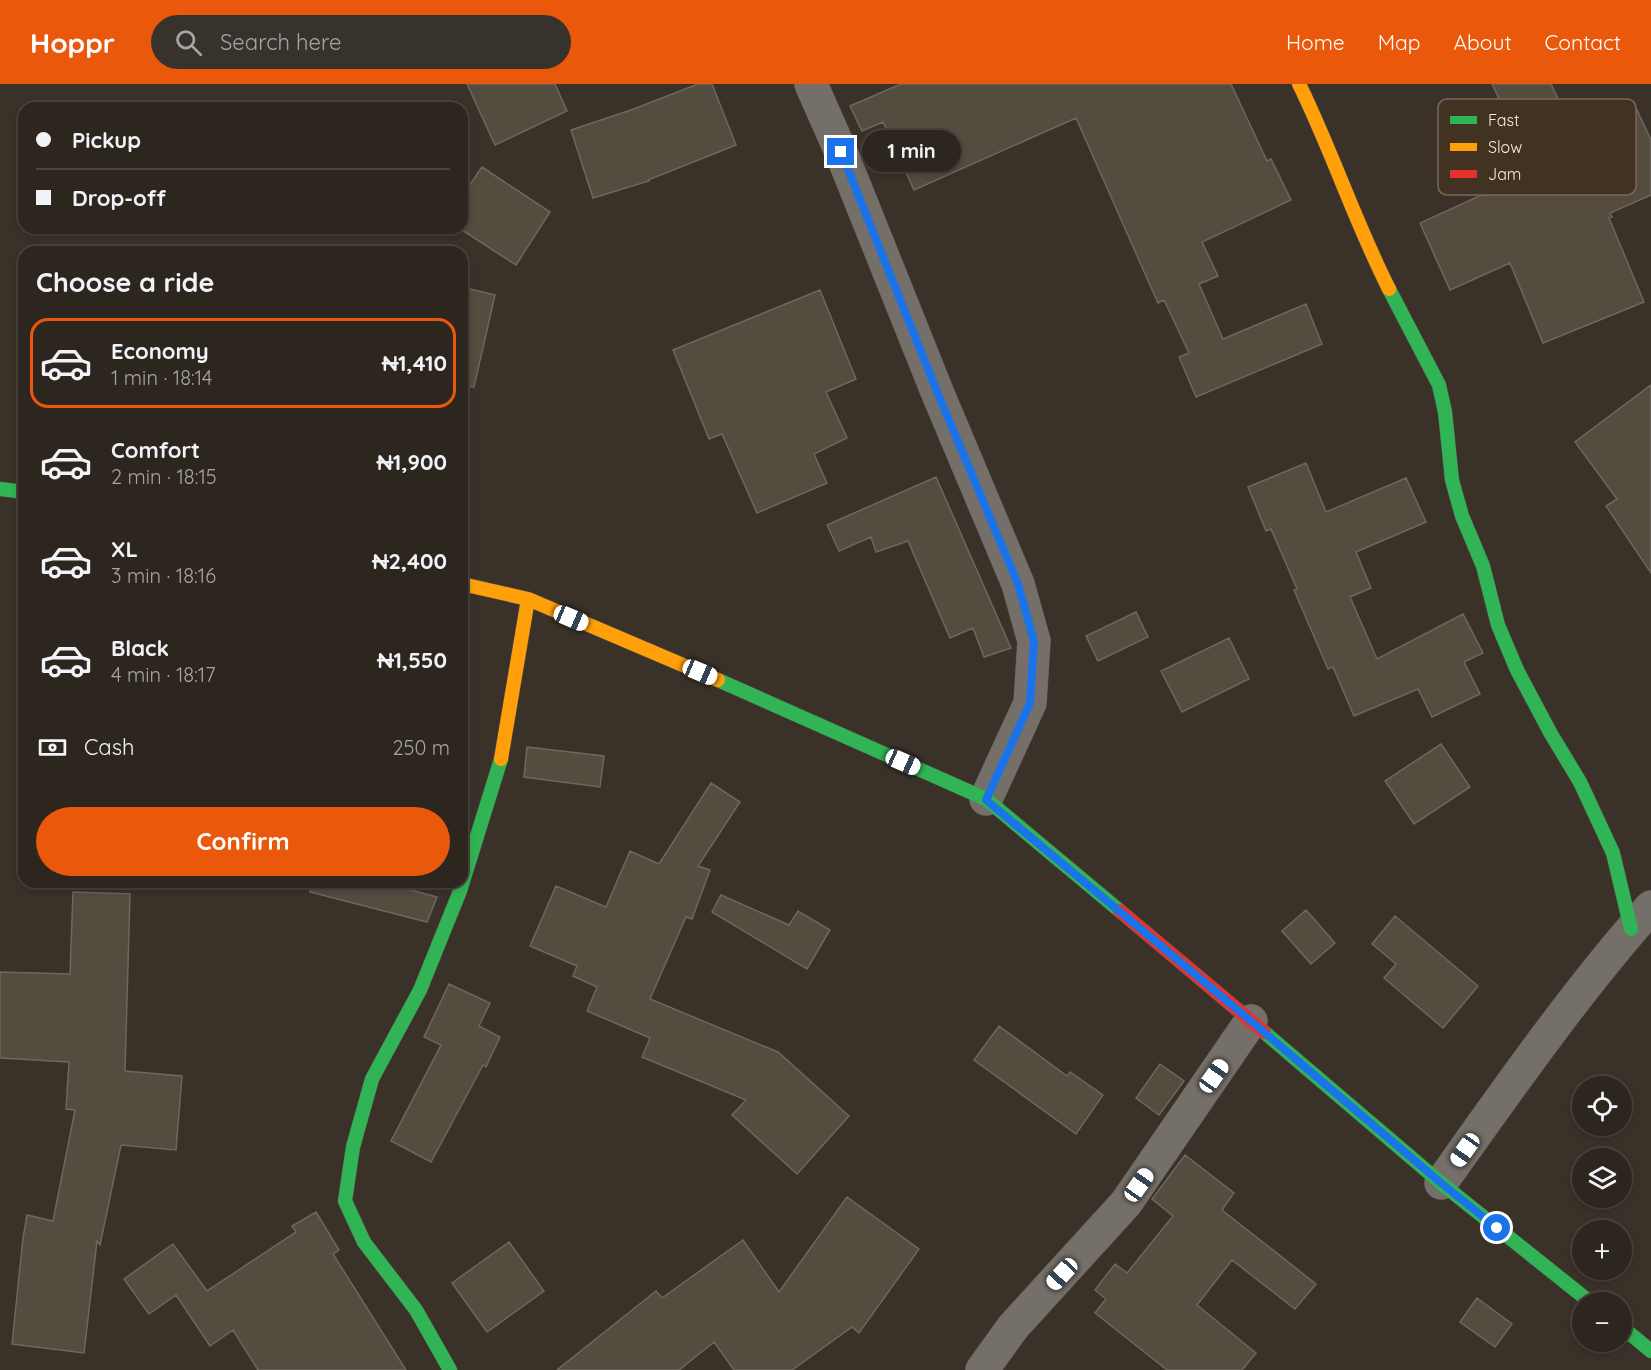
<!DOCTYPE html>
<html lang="en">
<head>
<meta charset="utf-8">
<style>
  :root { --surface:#2c261f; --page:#38322c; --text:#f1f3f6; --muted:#a6a5a4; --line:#48433d; --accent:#ea580c }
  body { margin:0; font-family:Quicksand,sans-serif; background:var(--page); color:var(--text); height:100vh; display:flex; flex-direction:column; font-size:22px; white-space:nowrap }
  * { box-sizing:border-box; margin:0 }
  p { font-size:20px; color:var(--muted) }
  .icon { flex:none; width:33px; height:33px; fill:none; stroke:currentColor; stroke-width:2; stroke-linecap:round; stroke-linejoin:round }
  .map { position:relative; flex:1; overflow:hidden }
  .details { position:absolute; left:18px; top:162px; width:450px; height:642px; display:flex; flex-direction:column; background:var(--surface); border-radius:18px; box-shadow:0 3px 9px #0003,0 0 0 2px var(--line) }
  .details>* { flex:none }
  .banner { position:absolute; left:18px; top:18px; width:450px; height:132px; border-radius:18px; box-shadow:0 3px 9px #0003,0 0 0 2px var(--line); display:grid; align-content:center; height:132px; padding:0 18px; background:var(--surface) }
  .buttons { position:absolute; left:1572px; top:992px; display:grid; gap:12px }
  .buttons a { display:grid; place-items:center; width:60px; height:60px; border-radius:50%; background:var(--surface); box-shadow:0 3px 9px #0003,0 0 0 2px var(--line); font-size:30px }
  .end { position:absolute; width:27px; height:27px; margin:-14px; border:8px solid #1a73e8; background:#fff; box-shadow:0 0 0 3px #fff }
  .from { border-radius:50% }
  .bubble { position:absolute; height:42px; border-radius:21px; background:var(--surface); box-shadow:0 3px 9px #0003,0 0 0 2px var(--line); font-size:20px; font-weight:700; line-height:42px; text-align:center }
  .car { position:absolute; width:18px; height:36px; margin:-18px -9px; border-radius:8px; box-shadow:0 0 4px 2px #0007; background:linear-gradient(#fff 24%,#345 0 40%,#fff 0 76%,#345 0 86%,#fff 0) }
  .banner b { display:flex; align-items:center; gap:21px; height:57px; font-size:22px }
  .banner b+b { border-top:2px solid var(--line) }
  .banner i { width:15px; height:15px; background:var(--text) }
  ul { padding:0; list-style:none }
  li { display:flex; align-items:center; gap:18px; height:90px; margin:0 12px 9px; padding:0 6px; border:3px solid transparent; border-radius:18px }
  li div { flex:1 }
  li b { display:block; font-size:22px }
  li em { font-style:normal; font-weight:700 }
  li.active { border-color:var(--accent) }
  li>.icon { width:54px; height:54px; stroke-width:1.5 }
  h2 { padding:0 18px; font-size:27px; line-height:72px }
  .pay { display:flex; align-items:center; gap:15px; height:66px; padding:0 18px; font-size:22px }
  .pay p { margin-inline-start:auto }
  .cta { display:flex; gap:12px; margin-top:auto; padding:12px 18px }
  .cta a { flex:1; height:69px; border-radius:36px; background:var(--accent); color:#fff; font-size:24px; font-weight:700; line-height:69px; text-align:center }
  header { display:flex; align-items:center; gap:36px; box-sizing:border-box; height:84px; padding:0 30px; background:var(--accent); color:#fff }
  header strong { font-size:28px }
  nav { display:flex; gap:33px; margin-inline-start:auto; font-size:21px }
  .search { width:420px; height:54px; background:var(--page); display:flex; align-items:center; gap:15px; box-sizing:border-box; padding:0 21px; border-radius:33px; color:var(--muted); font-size:22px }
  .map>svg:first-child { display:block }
  .building { fill:#554c40; stroke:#6d675f; stroke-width:1.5 }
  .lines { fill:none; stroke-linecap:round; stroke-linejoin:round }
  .street-casing { stroke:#565048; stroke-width:34 }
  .fast-casing { stroke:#565048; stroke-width:15 }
  .slow-casing { stroke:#565048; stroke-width:15 }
  .jam-casing { stroke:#565048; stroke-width:15 }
  .street { stroke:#756f69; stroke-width:33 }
  .fast { stroke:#30b455; stroke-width:14 }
  .slow { stroke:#ff9f0a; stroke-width:14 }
  .jam { stroke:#e5322d; stroke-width:14 }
  .route { stroke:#1a73e8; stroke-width:8 }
  .key { fill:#413222; stroke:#776a5b; stroke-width:1.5 }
  .key-label { font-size:16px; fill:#f5ebe1 }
</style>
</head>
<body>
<header>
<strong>Hoppr</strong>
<div class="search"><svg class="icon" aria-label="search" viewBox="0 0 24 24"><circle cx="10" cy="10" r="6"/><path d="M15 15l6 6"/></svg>Search here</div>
<nav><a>Home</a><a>Map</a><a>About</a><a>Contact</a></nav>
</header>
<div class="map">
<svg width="1651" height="1286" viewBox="0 0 1651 1286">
  <rect width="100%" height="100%" fill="#3a3229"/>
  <!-- building -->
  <path class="building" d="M467,0H555L567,27L495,61Z
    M698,0H712L736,61L648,96L649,97L593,114L571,46L631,26Z
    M901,0H1231L1267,77L1271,75L1291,116L1202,158L1218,192L1199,200L1223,255L1306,220L1322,260L1196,313L1179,273L1189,269L1164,216L1158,219L1076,34L914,106L883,38L862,47L850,22Z
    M1492,0H1551L1577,54L1637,26L1651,56V111L1610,129L1612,133L1609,134L1644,218L1543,259L1510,179L1450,206L1420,139L1534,87Z
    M482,83L550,128L516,181L462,146V112Z
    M462,203L495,211L474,303L462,302Z
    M820,206L856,295L826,308L847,354L814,370L827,399L757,429L722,350L709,355L673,266Z
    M1651,301V489L1606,422L1617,415L1575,358Z
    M1306,379L1326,428L1406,394L1426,438L1356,468L1371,504L1350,513L1377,575L1463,530L1483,569L1464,578L1480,610L1432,633L1418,605L1354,632L1333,583L1328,585L1294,506L1297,505L1271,445L1266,447L1248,403Z
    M936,393L1011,564L984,573L973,544L950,554L908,457L876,468L871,453L839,467L827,441Z
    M1136,528L1148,553L1098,577L1086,552Z
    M1229,554L1249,595L1182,628L1161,587Z
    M1441,660L1470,703L1414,740L1385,697Z
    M527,663L604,672L600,703L524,693Z
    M711,699L740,718L698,782L710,786L692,835L686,833L650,915L778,968L849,1032L797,1090L732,1031L746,1016L642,973L650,954L587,927L597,903L573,892L577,882L530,862L556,802L606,823L630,767L659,780Z
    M311,798H381L437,813L427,838L310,808Z
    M73,808L130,810L125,987L182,992L176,1066L121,1061L100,1161L97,1157L84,1269L12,1260L23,1154L27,1131L53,1137L75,1026L66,1025L69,978L0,974V888L70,890Z
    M721,811L789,841L798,827L830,846L807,885L712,828Z
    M1306,826L1335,859L1311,880L1282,847Z
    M1395,832L1478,902L1443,944L1384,894L1396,880L1372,860Z
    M449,900L490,919L479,942L500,953L486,983L483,981L431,1078L391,1057L441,961L424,953Z
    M999,942L1067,992L1070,988L1103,1011L1076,1050L974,976Z
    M1160,980L1184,997L1159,1031L1136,1014Z
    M1185,1071L1234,1109L1222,1126L1316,1200L1295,1225L1232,1176L1197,1221L1256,1269L1242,1286H1167L1095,1229L1106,1215L1095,1206L1115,1180L1127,1189L1173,1132L1152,1115Z
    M847,1113L919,1165L859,1249L852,1243L792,1286H734L714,1258L679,1286H557L656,1207L662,1214L743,1156L779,1208Z
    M316,1128L339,1166L333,1170L406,1286H258L233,1246L210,1262L176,1211L149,1230L124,1195L173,1160L207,1207L296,1148L292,1142Z
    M509,1158L544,1207L487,1248L452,1199Z
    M1477,1214L1512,1240L1495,1263L1460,1238Z"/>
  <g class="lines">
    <!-- street casing -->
    <g class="street-casing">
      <path id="street" d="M811,0L841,68L938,310L1018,500L1034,557L1030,619L986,715
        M1441,1099C1508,1005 1574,910 1651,823
        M982,1286L1013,1243L1126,1119L1251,937"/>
    </g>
    <!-- fast casing -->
    <g class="fast-casing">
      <path id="fast" d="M1389,205L1439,301L1445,328L1452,396L1462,432L1483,482L1498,541L1517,586L1551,650L1580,698L1613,769L1631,845
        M0,405L24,408
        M718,596L986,715L1120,827
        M1264,948L1441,1099L1590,1218
        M1622,1243L1651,1267
        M450,1286L416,1226L364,1158L345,1117L353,1063L372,995L420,906L460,807L501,675"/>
    </g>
    <!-- slow casing -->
    <g class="slow-casing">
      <path id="slow" d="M1299,0C1332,67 1355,138 1389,205
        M462,500L528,515L718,596
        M501,675L528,515"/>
    </g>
    <!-- jam casing -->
    <g class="jam-casing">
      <path id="jam" d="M1120,827L1264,948"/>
    </g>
    <!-- street -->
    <use href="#street" class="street"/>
    <!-- fast -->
    <use href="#fast" class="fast"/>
    <!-- slow -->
    <use href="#slow" class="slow"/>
    <!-- jam -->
    <use href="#jam" class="jam"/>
  </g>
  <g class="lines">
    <!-- route -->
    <path class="route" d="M841,68L938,310L1018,500L1034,557L1030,619L986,716L1251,937L1441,1099L1497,1144"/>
  </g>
  <!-- legend -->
  <rect x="1438" y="15" width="198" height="96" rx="9" class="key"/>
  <rect x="1450" y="32" width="27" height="8" fill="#30b455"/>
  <rect x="1450" y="59" width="27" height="8" fill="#ff9f0a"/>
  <rect x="1450" y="86" width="27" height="8" fill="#e5322d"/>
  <g class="key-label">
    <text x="1488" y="42">Fast</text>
    <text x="1488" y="69">Slow</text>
    <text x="1488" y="96">Jam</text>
  </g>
</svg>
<div class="buttons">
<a><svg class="icon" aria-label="locate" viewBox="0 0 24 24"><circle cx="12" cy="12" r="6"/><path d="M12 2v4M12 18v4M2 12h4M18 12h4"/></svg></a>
<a><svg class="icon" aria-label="layers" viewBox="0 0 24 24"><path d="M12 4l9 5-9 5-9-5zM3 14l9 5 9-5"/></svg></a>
<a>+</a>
<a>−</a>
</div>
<i class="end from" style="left:1497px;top:1144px"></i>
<i class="end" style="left:841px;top:68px"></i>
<div class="bubble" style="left:862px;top:46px;width:99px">1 min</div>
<i class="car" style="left:571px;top:534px;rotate:113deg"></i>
<i class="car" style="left:700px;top:588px;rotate:113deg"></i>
<i class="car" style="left:903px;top:678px;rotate:114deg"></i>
<i class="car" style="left:1214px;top:992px;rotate:35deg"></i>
<i class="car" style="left:1465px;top:1066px;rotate:215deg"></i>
<i class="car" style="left:1139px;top:1101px;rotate:35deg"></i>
<i class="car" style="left:1062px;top:1190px;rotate:223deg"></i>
<div class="banner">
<b><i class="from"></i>Pickup</b>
<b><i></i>Drop-off</b>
</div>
<section class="details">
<h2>Choose a ride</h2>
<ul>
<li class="active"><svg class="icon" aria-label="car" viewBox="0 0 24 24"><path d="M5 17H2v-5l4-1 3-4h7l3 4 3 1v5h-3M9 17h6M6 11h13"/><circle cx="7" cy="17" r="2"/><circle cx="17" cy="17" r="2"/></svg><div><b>Economy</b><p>1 min · 18:14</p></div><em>₦1,410</em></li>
<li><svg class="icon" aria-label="car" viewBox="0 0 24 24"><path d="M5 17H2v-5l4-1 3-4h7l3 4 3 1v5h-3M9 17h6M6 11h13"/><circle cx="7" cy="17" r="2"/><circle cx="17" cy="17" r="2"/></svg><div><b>Comfort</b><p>2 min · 18:15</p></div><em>₦1,900</em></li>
<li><svg class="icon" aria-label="car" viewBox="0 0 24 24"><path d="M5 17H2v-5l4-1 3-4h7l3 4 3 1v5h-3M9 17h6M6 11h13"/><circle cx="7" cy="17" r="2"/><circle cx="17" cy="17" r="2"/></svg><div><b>XL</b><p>3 min · 18:16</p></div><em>₦2,400</em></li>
<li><svg class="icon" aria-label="car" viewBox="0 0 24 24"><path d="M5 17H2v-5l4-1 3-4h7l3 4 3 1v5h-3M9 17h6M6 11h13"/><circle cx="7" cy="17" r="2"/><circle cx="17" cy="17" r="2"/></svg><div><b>Black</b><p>4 min · 18:17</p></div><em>₦1,550</em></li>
</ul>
<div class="pay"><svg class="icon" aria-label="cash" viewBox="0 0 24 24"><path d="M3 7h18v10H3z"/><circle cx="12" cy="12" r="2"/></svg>Cash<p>250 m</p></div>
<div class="cta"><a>Confirm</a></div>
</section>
</div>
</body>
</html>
